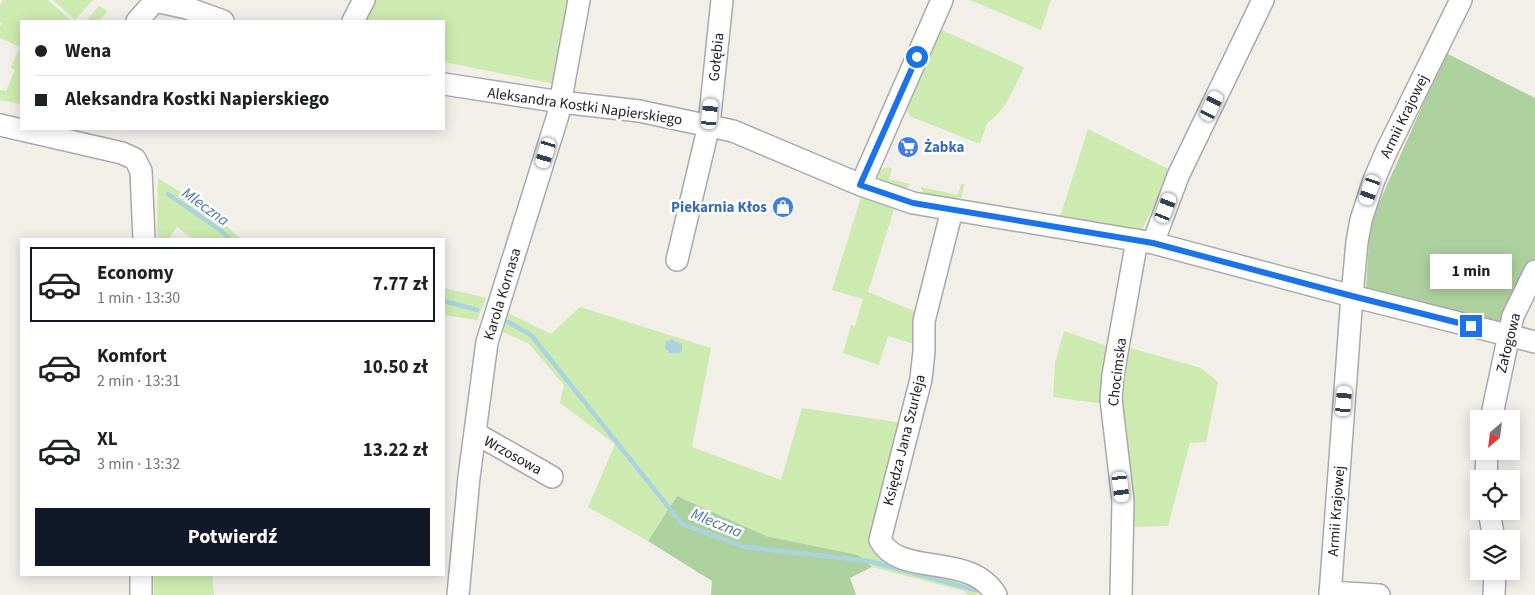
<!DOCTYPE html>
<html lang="pl">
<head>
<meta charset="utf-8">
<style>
  :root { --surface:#fff; --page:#f2f2f2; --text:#202124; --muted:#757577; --line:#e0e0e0; --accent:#111827 }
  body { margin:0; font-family:"Source Sans 3",sans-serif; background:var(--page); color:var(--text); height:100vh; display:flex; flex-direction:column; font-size:19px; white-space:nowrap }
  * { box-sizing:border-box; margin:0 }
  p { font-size:16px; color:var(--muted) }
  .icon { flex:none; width:28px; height:28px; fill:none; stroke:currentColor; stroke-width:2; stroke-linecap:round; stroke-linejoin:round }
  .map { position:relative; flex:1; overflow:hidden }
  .details { position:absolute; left:20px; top:238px; width:425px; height:338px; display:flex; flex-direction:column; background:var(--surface); border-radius:0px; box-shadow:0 2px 12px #0003 }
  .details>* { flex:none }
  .top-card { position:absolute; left:20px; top:20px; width:425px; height:110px; border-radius:0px; box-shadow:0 2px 12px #0003; display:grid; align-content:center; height:110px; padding:0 15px; background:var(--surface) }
  .needle { width:32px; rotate:208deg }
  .buttons { position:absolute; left:1470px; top:410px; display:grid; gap:10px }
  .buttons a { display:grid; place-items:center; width:50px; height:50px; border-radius:0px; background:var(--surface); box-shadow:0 2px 12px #0003; font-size:25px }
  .end { position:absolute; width:22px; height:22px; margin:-11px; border:6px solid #1a73e8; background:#fff; box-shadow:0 0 0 2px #fff }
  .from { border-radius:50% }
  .bubble { position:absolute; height:35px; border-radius:0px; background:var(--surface); box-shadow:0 2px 12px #0003; font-size:16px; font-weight:700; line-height:35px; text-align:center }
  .car { position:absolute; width:15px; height:30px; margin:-15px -8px; border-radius:6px; box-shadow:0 0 4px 1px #0007; background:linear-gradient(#fff 24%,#345 0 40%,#fff 0 76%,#345 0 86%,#fff 0) }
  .top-card b { display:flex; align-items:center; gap:18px; height:48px; font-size:19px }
  .top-card b+b { border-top:1px solid var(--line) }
  .top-card i { width:12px; height:12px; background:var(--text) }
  ul { padding:9px 0 0; list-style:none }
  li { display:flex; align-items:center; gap:15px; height:75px; margin:0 10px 8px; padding:0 5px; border:2px solid transparent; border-radius:0px }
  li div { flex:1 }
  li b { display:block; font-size:19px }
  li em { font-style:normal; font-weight:700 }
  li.selected { border-color:var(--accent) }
  li>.icon { width:45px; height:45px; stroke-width:1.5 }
  .button { display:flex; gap:10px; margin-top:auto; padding:10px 15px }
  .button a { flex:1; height:58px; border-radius:0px; background:var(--accent); color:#fff; font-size:20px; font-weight:700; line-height:58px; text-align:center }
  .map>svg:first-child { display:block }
  .grass { fill:#cdebb0 }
  .forest { fill:#add19e }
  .water { fill:#aad3df }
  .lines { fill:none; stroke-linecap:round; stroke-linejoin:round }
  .stream { stroke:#aad3df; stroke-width:4.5 }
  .minor-casing { stroke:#a9a9a9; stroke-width:24 }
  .minor { stroke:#fff; stroke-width:21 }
  .route { stroke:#1a73e8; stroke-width:6 }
  .labels { text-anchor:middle; stroke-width:5; stroke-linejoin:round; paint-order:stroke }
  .street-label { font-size:15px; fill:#222; stroke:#fff }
  .shop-label { font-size:15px; font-weight:bold; fill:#366cbe; stroke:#fff; text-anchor:start }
  .water-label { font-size:16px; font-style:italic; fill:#4a7aab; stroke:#fff }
</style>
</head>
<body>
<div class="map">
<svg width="1535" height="595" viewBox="0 0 1535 595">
  <rect width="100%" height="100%" fill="#f2efe9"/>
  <!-- grass -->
  <path class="grass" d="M3,0H48L72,21H21V104L0,100V90L6,91L15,70L11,68L20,47L0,38V26L2,23L0,22V5Z
    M53,0H93L75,20Z
    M376,0H571L554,84L444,62V21H364Z
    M970,0H1051L1041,30Z
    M99,6L108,11L99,21H86Z
    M937,28L1024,67C1015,86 1005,112 987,123L980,144L909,116L907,109Z
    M1088,129L1172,171L1140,233L1060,217Z
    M887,167L892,168L889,179L910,184L906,190L880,181L879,174L880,170Z
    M158,178L210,211L241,239H193L177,227L169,239H158L157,231Z
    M961,184H965L961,198L958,197L956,199L924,193L921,188V187L958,195Z
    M861,197L894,209L868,292L919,313L917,345L888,336L879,365L843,353L851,325L855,326L863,299L832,290Z
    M444,288L486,298L477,320L444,315Z
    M580,307L711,348L692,447L781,480L802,408L903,423L873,539V551L885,558L951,574L981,592L975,595H968L964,591L872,567L858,555L766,536L677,496L648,541L588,507L615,444L560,403L564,385L529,344L503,332L508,313L551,334Z
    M1064,331L1113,348L1103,404L1053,397L1055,363Z
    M1127,347L1201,368L1218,382L1206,442L1190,443L1168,526L1128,527L1116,419Z
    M154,574H212L214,595H154Z"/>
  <!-- forest -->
  <path class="forest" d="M1446,53L1535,98V261L1505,325L1366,289L1370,223Z
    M677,496L766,536L858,555L872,567L850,578L856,595H711L712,581L648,541Z"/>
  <!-- water -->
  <path class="water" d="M672,339L680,344L682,342V351L679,353H670L665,348L666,342Z"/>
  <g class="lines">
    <!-- stream -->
    <path class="stream" d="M168,194L220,230L230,239
      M444,301L477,310
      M508,322L531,335L682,524L745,547L869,561L975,590"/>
    <!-- minor casing -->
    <g class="minor-casing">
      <path id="minor" d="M155,1L187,8L223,21
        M137,21L156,0
        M353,21L364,0
        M444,84L561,102L639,111L733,131L861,185L913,203L1153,243L1352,296L1535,342
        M0,125L122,153L135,159L141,171L144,239
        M861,185L942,0
        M952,210L924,321V351L921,379L880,540C900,578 970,551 996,595
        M1153,243L1178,176L1263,0
        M677,260L709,125L722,0
        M1491,419L1513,316L1535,271
        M475,433L552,477
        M1486,479L1487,451
        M1489,511L1494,539
        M1330,592L1379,595
        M141,595V574
        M458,595L469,477L487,342L558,115L579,0
        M1121,595L1123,501L1111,399L1113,375L1137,240
        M1330,595L1352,296L1357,242L1361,220L1374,180L1387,150L1461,0
        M1494,595L1495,571"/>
    </g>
    <!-- minor -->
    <use href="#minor" class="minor"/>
  </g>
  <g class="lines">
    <!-- route -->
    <path class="route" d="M917,57L860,185L913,203L1153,243L1352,296L1471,326"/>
  </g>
  <!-- icons -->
  <defs>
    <g id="supermarket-disc" transform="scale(1.125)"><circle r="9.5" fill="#3f7fe0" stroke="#fff"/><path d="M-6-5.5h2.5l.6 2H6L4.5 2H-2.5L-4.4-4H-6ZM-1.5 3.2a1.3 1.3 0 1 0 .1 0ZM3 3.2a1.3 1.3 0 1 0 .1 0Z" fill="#fff"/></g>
    <g id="shop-disc" transform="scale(1.125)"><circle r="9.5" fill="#3f7fe0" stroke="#fff"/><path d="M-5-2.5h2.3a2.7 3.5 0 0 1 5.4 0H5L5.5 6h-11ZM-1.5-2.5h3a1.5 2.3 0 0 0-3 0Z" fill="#fff"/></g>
  </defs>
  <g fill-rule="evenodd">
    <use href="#supermarket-disc" x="908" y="147"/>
    <use href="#shop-disc" x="783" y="207"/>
  </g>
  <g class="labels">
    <!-- street labels -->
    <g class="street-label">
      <text transform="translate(716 57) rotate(-84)" y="5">Gołębia</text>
      <text transform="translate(585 106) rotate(8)" y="5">Aleksandra Kostki Napierskiego</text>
      <text transform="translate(1404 116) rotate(-64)" y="5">Armii Krajowej</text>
      <text transform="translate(502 294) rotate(-73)" y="5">Karola Kornasa</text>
      <text transform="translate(1508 343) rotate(-76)" y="5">Załogowa</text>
      <text transform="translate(1117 372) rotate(-83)" y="5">Chocimska</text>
      <text transform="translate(904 440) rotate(-76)" y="5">Księdza Jana Szurleja</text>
      <text transform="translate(513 455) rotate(29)" y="5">Wrzosowa</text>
      <text transform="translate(1336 511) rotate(-86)" y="5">Armii Krajowej</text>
    </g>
    <!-- shop labels -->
    <g class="shop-label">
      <text x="924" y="152">Żabka</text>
      <text x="767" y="212" text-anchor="end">Piekarnia Kłos</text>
    </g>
    <!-- water labels -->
    <g class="water-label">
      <text transform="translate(206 206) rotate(36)" y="6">Mleczna</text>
      <text transform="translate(717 522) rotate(22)" y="6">Mleczna</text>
    </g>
  </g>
</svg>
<div class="buttons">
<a><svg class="needle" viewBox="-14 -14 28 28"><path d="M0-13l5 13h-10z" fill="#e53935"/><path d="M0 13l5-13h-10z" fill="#757577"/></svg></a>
<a><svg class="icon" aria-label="locate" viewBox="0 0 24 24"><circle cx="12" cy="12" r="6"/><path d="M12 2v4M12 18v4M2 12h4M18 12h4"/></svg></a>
<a><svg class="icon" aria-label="layers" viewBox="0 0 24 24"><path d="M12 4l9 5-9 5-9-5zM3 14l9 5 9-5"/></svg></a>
</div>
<i class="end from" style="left:917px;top:57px"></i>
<i class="end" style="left:1471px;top:326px"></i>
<div class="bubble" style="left:1430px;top:254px;width:82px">1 min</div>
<i class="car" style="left:1212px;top:106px;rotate:26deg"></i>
<i class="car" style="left:710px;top:114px;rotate:6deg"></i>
<i class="car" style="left:546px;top:153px;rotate:197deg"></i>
<i class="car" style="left:1370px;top:190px;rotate:199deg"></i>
<i class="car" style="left:1166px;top:208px;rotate:21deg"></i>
<i class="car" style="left:1344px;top:401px;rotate:5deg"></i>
<i class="car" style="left:1121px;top:487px;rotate:173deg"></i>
<div class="top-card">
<b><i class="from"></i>Wena</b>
<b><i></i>Aleksandra Kostki Napierskiego</b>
</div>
<section class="details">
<ul>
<li class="selected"><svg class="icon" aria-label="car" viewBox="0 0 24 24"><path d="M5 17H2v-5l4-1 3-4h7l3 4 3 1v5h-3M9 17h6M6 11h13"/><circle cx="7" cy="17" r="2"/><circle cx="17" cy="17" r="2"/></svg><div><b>Economy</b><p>1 min · 13:30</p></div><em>7.77 zł</em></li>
<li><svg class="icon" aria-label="car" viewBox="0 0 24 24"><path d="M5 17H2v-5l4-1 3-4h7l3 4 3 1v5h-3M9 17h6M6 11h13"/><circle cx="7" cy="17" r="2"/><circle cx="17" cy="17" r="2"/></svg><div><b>Komfort</b><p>2 min · 13:31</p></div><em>10.50 zł</em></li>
<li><svg class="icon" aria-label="car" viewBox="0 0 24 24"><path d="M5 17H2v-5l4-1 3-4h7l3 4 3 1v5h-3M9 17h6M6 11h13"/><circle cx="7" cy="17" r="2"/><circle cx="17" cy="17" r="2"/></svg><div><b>XL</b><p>3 min · 13:32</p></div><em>13.22 zł</em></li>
</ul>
<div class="button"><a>Potwierdź</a></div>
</section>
</div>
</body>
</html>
